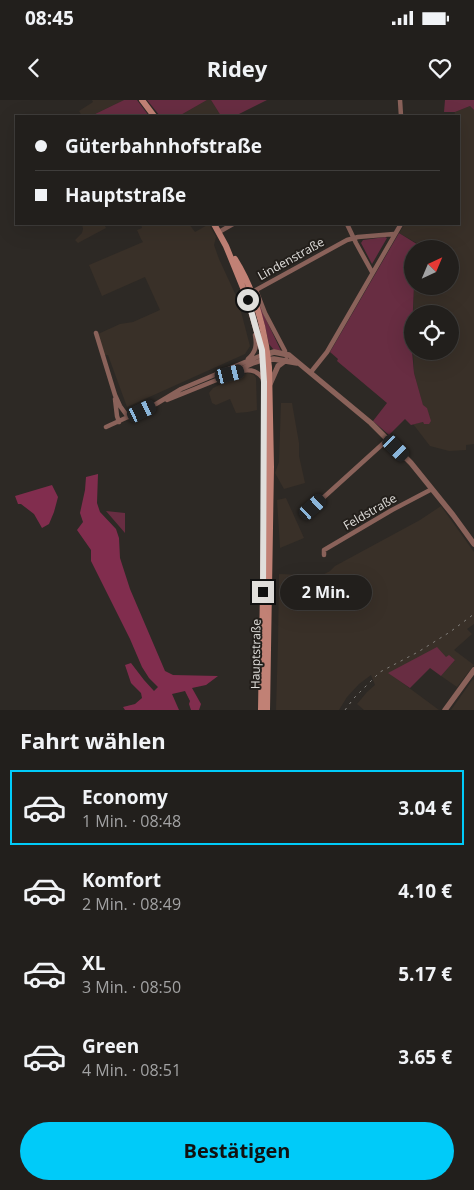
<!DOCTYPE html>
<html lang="de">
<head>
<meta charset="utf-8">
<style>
  :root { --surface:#221f1c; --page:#2e2c29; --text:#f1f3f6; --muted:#a2a2a3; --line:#3f3d3b; --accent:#00cbf9 }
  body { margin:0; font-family:"Open Sans",sans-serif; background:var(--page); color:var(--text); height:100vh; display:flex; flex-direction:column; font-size:19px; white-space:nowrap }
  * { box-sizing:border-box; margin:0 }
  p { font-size:16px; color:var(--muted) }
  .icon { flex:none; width:28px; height:28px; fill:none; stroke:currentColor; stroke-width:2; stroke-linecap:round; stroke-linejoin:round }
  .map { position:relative; height:610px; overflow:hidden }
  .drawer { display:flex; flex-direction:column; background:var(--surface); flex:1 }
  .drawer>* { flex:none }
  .top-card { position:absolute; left:15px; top:15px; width:445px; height:110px; border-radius:0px; box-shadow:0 5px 20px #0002,0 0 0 1px var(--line); display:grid; align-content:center; height:110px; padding:0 20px; background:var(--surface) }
  .needle { width:32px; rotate:44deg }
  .fabs { position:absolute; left:404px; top:140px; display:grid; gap:10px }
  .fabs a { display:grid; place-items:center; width:55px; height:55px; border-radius:50%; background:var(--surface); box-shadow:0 5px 20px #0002,0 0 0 1px var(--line); font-size:25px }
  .end { position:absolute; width:22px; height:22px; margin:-11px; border:6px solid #e0dedb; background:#111; box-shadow:0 0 0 2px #111 }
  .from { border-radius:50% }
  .bubble { position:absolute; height:35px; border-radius:18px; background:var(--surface); box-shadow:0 5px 20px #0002,0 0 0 1px var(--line); font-size:16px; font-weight:700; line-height:35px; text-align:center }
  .car { position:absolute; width:15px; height:30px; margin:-15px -8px; border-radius:6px; box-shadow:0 0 4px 1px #0007; background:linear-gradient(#222 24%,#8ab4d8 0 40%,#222 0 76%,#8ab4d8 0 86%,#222 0) }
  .top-card b { display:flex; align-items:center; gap:18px; height:48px; font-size:19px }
  .top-card b+b { border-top:1px solid var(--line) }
  .top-card i { width:12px; height:12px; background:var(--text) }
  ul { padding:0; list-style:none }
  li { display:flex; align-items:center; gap:15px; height:75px; margin:0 10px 8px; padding:0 10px; border:2px solid transparent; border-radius:0px }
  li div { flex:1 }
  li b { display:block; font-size:19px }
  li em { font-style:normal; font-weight:700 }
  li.selected { border-color:var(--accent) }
  li>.icon { width:45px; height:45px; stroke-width:1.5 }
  h2 { padding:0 20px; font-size:22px; line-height:60px }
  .cta { display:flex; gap:10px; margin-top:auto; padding:10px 20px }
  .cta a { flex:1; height:58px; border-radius:30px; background:var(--accent); color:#111; font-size:20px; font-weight:700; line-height:58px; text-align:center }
  .status { display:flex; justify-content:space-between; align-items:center; height:35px; padding:0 25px; background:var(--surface); direction:ltr }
  .status svg { height:14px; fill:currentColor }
  header { display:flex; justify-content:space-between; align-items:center; height:65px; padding:0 20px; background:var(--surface); font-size:22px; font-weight:700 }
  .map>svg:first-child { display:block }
  .built { fill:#393028 }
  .green { fill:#682d42 }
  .forest { fill:#812d4e }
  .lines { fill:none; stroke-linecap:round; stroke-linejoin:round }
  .minor { stroke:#8a625a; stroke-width:4.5 }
  .tertiary { stroke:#8a625a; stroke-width:5.5 }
  .secondary { stroke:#c18175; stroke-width:6 }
  .rail { stroke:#807d79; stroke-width:1; stroke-dasharray:2.5 5; stroke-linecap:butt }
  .route { stroke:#e0dedb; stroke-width:6 }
  .labels { text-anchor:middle; stroke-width:4; stroke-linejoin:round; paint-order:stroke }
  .street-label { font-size:12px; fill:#e0dedb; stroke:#231f1b }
</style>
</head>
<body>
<div class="status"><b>08:45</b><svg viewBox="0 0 49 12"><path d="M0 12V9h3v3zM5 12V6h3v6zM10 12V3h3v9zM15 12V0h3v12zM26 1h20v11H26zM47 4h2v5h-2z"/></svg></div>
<header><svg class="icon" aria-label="back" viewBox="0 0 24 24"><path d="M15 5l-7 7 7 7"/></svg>Ridey<svg class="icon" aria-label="heart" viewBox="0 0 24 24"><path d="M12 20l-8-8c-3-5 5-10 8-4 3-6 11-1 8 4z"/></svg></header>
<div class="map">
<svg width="474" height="610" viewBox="0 0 474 610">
  <rect width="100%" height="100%" fill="#2d2925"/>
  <!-- built -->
  <path class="built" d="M92,0H124L91,16H82L79,11L93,2Z
    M207,0H211L221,16H179Z
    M470,6L474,10V344L466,345V350L449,351L430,346L413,324L423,322L424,324L427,308L423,306L414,273L413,251H450V214H413L414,186H450V149H419L420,145L399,133L405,124H459V16H454L455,12Z
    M79,124H104L106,128L78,143L75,140L82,133L83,129L82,124Z
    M141,124H189L195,132L209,124L216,137L214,145L219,159L238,200L250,246L245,254L127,307L108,255H104L98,234L120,224L133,222L160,210L145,177L102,196L89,165L143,142L141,139L137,130L142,128Z
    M248,273L254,275L256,278L257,310L248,312L236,313L230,299L216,305L212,303L209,293L213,288L234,278Z
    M281,303H292L299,343V356L305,383L284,389L275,373L279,362Z
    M286,398L304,438L280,448L277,400Z
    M441,406L474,452V524L467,529L472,534L454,550L474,565L457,587L441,576L455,560L446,557L389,573L439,610H364L357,604L367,592L375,585L371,575L359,584L347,597L339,610H276L278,542L279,474L304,475L309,482L330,471L335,466L420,420Z
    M473,579L474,580V610H451Z"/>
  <!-- green -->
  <path class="green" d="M124,0H137L149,16H91Z
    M147,0H207L179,16H160Z
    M211,0H267L235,16H221Z
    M445,0H474V10L470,6L455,12H444Z
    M399,133L420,146L419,149H412V186H414L412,230V251L414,273L423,305L427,308L431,321L429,324H424L423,322L411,325L405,319L389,335L373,321L387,303L337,261L338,259L330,252Z
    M385,137L387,138L372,164L361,143L363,140Z
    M254,191L264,215L281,251L274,250L269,244L264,222Z
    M106,411L125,413V433Z
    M437,547L446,557L449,555L455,560L441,576L430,568L410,588L388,573Z"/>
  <!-- forest -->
  <path class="forest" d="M98,374L97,403L100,412L116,429L119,438L120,458L130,489L165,571L173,575L218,576L206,585L192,588L201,604L199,610H191L189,604L190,601L185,591L172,594L179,610H125L123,607L135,604L142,598L141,593L131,583L125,565L131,563L144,580L154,591L158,587L149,578L142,567L130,539L91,461V450L77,430L83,422L80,413L85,390L86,377Z
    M52,385L58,397L54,412L49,424L42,428L34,414L21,404H18L15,396Z"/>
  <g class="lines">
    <!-- minor -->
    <path class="minor" d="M400,0L401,16
      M347,124L356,143L372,172
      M219,132L233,124
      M96,233L115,295L120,306L128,317
      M284,253L285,251L265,213L256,190L347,140L358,137L394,134
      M248,259C256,252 257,245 255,235
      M241,271C252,269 258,271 264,280
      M311,272L327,252L401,124
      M115,299L117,316L119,322
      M167,300L219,279L254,263L263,260
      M106,327L156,304L181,289L262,255
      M313,407L387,340
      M324,455V450L392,410L432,389"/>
    <!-- tertiary -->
    <path class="tertiary" d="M264,255L274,252L289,255L371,323L411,363L453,415L474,444
      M265,260L274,259L297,263
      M270,284L278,266L286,260
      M445,610L474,570"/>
    <!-- secondary -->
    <path class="secondary" d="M142,0L154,16
      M214,124L226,146L248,200L262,250L263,260L264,282L265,367L261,610
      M235,159C255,191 265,230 269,267L271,367L267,610"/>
    <!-- rail -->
    <path class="rail" d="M345,610L354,598L380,572L418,552L450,532L474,514"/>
  </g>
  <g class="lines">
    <!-- route -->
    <path class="route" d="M248,200L262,250L264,282L263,492"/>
  </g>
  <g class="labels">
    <!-- street labels -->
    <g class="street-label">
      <text transform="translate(291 159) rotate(-29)" y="4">Lindenstraße</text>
      <text transform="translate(370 412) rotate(-30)" y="4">Feldstraße</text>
      <text transform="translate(256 554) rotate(-89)" y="4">Hauptstraße</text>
    </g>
  </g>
</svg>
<div class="fabs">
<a><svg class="needle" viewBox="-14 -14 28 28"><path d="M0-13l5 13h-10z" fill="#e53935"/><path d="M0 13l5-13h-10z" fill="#a2a2a3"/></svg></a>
<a><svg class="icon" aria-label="locate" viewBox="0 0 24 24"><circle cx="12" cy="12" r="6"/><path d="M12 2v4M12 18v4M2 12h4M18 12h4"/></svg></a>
</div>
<i class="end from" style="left:248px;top:200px"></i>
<i class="end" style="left:263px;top:492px"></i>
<div class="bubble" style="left:280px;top:475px;width:92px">2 Min.</div>
<i class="car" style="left:230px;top:274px;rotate:76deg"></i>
<i class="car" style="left:142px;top:311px;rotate:64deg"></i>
<i class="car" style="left:396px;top:348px;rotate:135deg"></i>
<i class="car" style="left:313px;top:407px;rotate:48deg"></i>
<div class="top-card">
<b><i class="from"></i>Güterbahnhofstraße</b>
<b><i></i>Hauptstraße</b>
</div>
</div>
<section class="drawer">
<h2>Fahrt wählen</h2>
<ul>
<li class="selected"><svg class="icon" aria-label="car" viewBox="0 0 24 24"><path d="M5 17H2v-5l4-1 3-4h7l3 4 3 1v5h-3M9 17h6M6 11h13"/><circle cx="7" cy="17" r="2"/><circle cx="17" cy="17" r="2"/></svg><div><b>Economy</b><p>1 Min. · 08:48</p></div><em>3.04 €</em></li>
<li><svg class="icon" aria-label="car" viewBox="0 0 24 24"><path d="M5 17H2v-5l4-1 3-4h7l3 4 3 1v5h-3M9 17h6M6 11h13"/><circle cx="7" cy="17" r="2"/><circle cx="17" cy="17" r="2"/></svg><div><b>Komfort</b><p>2 Min. · 08:49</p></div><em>4.10 €</em></li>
<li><svg class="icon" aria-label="car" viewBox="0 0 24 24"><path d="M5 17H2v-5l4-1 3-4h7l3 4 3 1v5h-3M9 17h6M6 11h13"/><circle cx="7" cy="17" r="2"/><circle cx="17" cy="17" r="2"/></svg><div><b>XL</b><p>3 Min. · 08:50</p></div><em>5.17 €</em></li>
<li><svg class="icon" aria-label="car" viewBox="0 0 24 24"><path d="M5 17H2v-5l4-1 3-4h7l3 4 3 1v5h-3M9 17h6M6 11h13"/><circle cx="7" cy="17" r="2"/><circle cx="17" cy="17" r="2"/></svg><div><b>Green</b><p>4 Min. · 08:51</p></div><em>3.65 €</em></li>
</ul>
<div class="cta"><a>Bestätigen</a></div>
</section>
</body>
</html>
